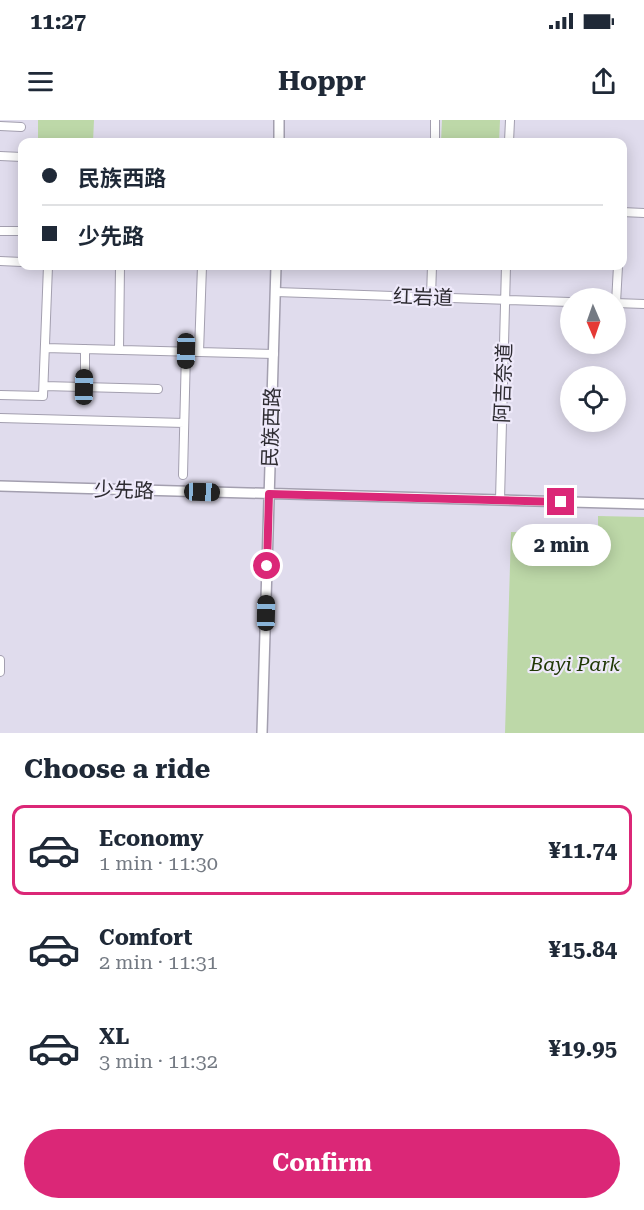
<!DOCTYPE html>
<html lang="en">
<head>
<meta charset="utf-8">
<style>
  :root { --surface:#fff; --page:#f2f2f3; --text:#1f2937; --muted:#747a83; --line:#e0e1e3; --accent:#db2777 }
  body { margin:0; font-family:"Roboto Serif","Noto Sans SC",serif; background:var(--page); color:var(--text); height:100vh; display:flex; flex-direction:column; font-size:22px; white-space:nowrap }
  * { box-sizing:border-box; margin:0 }
  p { font-size:20px; color:var(--muted) }
  .icon { flex:none; width:33px; height:33px; fill:none; stroke:currentColor; stroke-width:2; stroke-linecap:round; stroke-linejoin:round }
  .map { position:relative; height:613px; overflow:hidden }
  .drawer { display:flex; flex-direction:column; background:var(--surface); flex:1 }
  .drawer>* { flex:none }
  .hud { position:absolute; left:18px; top:18px; width:609px; height:132px; border-radius:12px; box-shadow:0 3px 15px #0003; display:grid; align-content:center; height:132px; padding:0 24px; background:var(--surface) }
  .needle { width:39px; rotate:178deg }
  .controls { position:absolute; left:560px; top:168px; display:grid; gap:12px }
  .controls a { display:grid; place-items:center; width:66px; height:66px; border-radius:50%; background:var(--surface); box-shadow:0 3px 15px #0003; font-size:30px }
  .end { position:absolute; width:27px; height:27px; margin:-14px; border:8px solid #db2777; background:#fff; box-shadow:0 0 0 3px #fff }
  .from { border-radius:50% }
  .bubble { position:absolute; height:42px; border-radius:21px; background:var(--surface); box-shadow:0 3px 15px #0003; font-size:20px; font-weight:700; line-height:42px; text-align:center }
  .car { position:absolute; width:18px; height:36px; margin:-18px -9px; border-radius:8px; box-shadow:0 0 4px 2px #0007; background:linear-gradient(#222 24%,#8ab4d8 0 40%,#222 0 76%,#8ab4d8 0 86%,#222 0) }
  .hud b { display:flex; align-items:center; gap:21px; height:57px; font-size:22px }
  .hud b+b { border-top:2px solid var(--line) }
  .hud i { width:15px; height:15px; background:var(--text) }
  ul { padding:0; list-style:none }
  li { display:flex; align-items:center; gap:18px; height:90px; margin:0 12px 9px; padding:0 12px; border:3px solid transparent; border-radius:12px }
  li div { flex:1 }
  li b { display:block; font-size:22px }
  li em { font-style:normal; font-weight:700 }
  li.active { border-color:var(--accent) }
  li>.icon { width:54px; height:54px; stroke-width:1.5 }
  h2 { padding:0 24px; font-size:27px; line-height:72px }
  .button { display:flex; gap:12px; margin-top:auto; padding:12px 24px }
  .button a { flex:1; height:69px; border-radius:36px; background:var(--accent); color:#fff; font-size:24px; font-weight:700; line-height:69px; text-align:center }
  .status { display:flex; justify-content:space-between; align-items:center; height:42px; padding:0 30px; background:var(--surface); direction:ltr }
  .status svg { height:16px; fill:currentColor }
  header { display:flex; justify-content:space-between; align-items:center; height:78px; padding:0 24px; background:var(--surface); font-size:27px; font-weight:700 }
  .map>svg:first-child { display:block }
  .green { fill:#bdd8a8 }
  .lines { fill:none; stroke-linecap:round; stroke-linejoin:round }
  .minor-casing { stroke:#a39faf; stroke-width:10 }
  .major-casing { stroke:#a39faf; stroke-width:12 }
  .minor { stroke:#fff; stroke-width:8 }
  .major { stroke:#fff; stroke-width:9 }
  .route { stroke:#db2777; stroke-width:8 }
  .labels { text-anchor:middle; stroke-width:4.5; stroke-linejoin:round; paint-order:stroke }
  .street-label { font-size:20px; fill:#2d2b31; stroke:#eee9fa }
  .park-label { font-size:20px; font-style:italic; fill:#203805; stroke:#eee9fa }
</style>
</head>
<body>
<div class="status"><b>11:27</b><svg viewBox="0 0 49 12"><path d="M0 12V9h3v3zM5 12V6h3v6zM10 12V3h3v9zM15 12V0h3v12zM26 1h20v11H26zM47 4h2v5h-2z"/></svg></div>
<header><svg class="icon" aria-label="menu" viewBox="0 0 24 24"><path d="M4 6h16M4 12h16M4 18h16"/></svg>Hoppr<svg class="icon" aria-label="share" viewBox="0 0 24 24"><path d="M12 15V3M7 8l5-5 5 5M5 13v7h14v-7"/></svg></header>
<div class="map">
<svg width="644" height="613" viewBox="0 0 644 613">
  <rect width="100%" height="100%" fill="#e0dced"/>
  <!-- green -->
  <path class="green" d="M38,0H94L93,22H38Z
    M442,0H500L499,22H441Z
    M598,396L644,397V613H505L511,412L598,414Z"/>
  <g class="lines">
    <!-- minor casing -->
    <g class="minor-casing">
      <path id="minor" d="M0,6L21,7
        M435,22V0
        M509,22L510,0
        M0,36L22,37
        M622,92L644,93
        M0,111H22
        M0,141L22,142
        M276,172L570,182
        M431,177L432,146
        M615,183L644,184
        M616,183L618,146
        M45,228L274,234
        M119,230L120,146
        M199,232L202,146
        M44,266L158,269
        M85,267V229
        M0,275L43,276L48,146
        M0,298L184,303
        M183,355L186,231
        M500,380L506,146
        M0,540V552"/>
    </g>
    <!-- major casing -->
    <g class="major-casing">
      <path id="major" d="M279,22V0
        M0,366L644,384
        M262,613L276,146"/>
    </g>
    <!-- minor -->
    <use href="#minor" class="minor"/>
    <!-- major -->
    <use href="#major" class="major"/>
  </g>
  <g class="lines">
    <!-- route -->
    <path class="route" d="M267,446L269,374L561,382"/>
  </g>
  <g class="labels">
    <!-- street labels -->
    <g class="street-label">
      <text transform="translate(423 177) rotate(2)" y="7">红岩道</text>
      <text transform="translate(503 263) rotate(-88)" y="7">阿吉奈道</text>
      <text transform="translate(271 307) rotate(-88)" y="7">民族西路</text>
      <text transform="translate(124 370) rotate(2)" y="7">少先路</text>
    </g>
    <!-- park labels -->
    <g class="park-label">
      <text x="575" y="551">Bayi Park</text>
    </g>
  </g>
</svg>
<div class="controls">
<a><svg class="needle" viewBox="-14 -14 28 28"><path d="M0-13l5 13h-10z" fill="#e53935"/><path d="M0 13l5-13h-10z" fill="#747a83"/></svg></a>
<a><svg class="icon" aria-label="locate" viewBox="0 0 24 24"><circle cx="12" cy="12" r="6"/><path d="M12 2v4M12 18v4M2 12h4M18 12h4"/></svg></a>
</div>
<i class="end from" style="left:267px;top:446px"></i>
<i class="end" style="left:561px;top:382px"></i>
<div class="bubble" style="left:512px;top:404px;width:99px">2 min</div>
<i class="car" style="left:186px;top:231px;rotate:181deg"></i>
<i class="car" style="left:84px;top:267px;rotate:1deg"></i>
<i class="car" style="left:202px;top:372px;rotate:92deg"></i>
<i class="car" style="left:266px;top:493px;rotate:1deg"></i>
<div class="hud">
<b><i class="from"></i>民族西路</b>
<b><i></i>少先路</b>
</div>
</div>
<section class="drawer">
<h2>Choose a ride</h2>
<ul>
<li class="active"><svg class="icon" aria-label="car" viewBox="0 0 24 24"><path d="M5 17H2v-5l4-1 3-4h7l3 4 3 1v5h-3M9 17h6M6 11h13"/><circle cx="7" cy="17" r="2"/><circle cx="17" cy="17" r="2"/></svg><div><b>Economy</b><p>1 min · 11:30</p></div><em>¥11.74</em></li>
<li><svg class="icon" aria-label="car" viewBox="0 0 24 24"><path d="M5 17H2v-5l4-1 3-4h7l3 4 3 1v5h-3M9 17h6M6 11h13"/><circle cx="7" cy="17" r="2"/><circle cx="17" cy="17" r="2"/></svg><div><b>Comfort</b><p>2 min · 11:31</p></div><em>¥15.84</em></li>
<li><svg class="icon" aria-label="car" viewBox="0 0 24 24"><path d="M5 17H2v-5l4-1 3-4h7l3 4 3 1v5h-3M9 17h6M6 11h13"/><circle cx="7" cy="17" r="2"/><circle cx="17" cy="17" r="2"/></svg><div><b>XL</b><p>3 min · 11:32</p></div><em>¥19.95</em></li>
</ul>
<div class="button"><a>Confirm</a></div>
</section>
</body>
</html>
